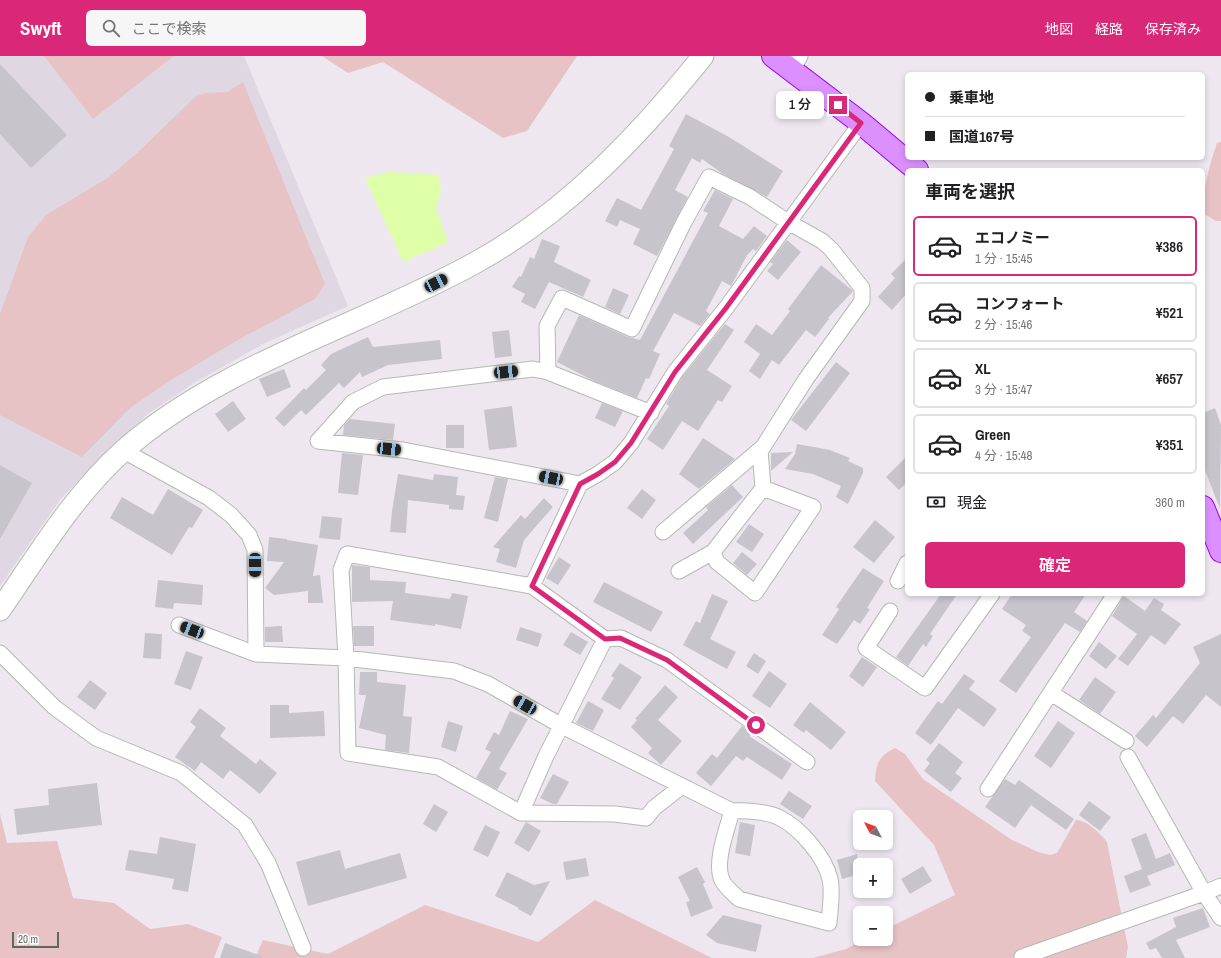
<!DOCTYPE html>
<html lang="ja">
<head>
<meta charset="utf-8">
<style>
  :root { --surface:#fff; --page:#f6f6f6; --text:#202124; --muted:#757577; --line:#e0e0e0; --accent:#db2777 }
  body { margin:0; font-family:"Archivo Narrow","Noto Sans JP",sans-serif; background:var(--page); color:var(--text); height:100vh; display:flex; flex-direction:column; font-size:15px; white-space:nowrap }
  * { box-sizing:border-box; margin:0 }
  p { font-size:13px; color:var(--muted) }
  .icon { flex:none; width:22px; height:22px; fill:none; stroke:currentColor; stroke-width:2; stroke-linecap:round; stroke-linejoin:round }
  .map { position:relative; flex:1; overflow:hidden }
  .panel { position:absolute; left:905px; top:112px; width:300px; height:428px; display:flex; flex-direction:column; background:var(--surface); border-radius:6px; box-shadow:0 2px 6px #0003 }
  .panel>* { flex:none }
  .top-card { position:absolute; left:905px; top:16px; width:300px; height:88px; border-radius:6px; box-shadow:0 2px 6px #0003; display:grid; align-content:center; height:88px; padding:0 20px; background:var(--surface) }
  .needle { width:26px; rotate:311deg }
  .fabs { position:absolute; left:853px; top:754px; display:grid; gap:8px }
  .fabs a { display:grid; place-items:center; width:40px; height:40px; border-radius:6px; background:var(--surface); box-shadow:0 2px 6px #0003; font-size:20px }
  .scale { position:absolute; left:12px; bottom:10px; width:47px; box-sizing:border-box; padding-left:4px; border:2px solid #62675e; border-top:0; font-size:11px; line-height:14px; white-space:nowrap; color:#62675e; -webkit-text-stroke:3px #fff; paint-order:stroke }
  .end { position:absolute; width:18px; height:18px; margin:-9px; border:5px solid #db2777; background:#fff; box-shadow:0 0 0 2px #fff }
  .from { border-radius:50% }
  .bubble { position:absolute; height:28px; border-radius:6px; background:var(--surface); box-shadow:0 2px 6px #0003; font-size:13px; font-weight:600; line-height:28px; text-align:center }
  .car { position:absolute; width:12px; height:24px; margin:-12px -6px; border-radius:5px; box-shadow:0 0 3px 1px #0007; background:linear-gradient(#222 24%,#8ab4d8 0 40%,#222 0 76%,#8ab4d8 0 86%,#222 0) }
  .top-card b { display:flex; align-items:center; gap:14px; height:38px; font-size:15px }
  .top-card b+b { border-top:1px solid var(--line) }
  .top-card i { width:10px; height:10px; background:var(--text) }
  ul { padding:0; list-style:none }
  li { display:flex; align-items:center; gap:12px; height:60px; margin:0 8px 6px; padding:0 12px; border:2px solid var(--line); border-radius:6px }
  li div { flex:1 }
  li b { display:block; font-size:15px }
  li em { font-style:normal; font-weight:600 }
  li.current { border-color:var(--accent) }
  li>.icon { width:36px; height:36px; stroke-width:1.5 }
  h2 { padding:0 20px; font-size:18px; line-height:48px }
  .pay { display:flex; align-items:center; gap:10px; height:44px; padding:0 20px; font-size:15px }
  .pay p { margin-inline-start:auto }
  .cta { display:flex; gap:8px; margin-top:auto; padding:8px 20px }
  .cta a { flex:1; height:46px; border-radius:6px; background:var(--accent); color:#fff; font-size:16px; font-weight:600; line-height:46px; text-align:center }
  header { display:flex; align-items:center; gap:24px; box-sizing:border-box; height:56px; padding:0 20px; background:var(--accent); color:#fff }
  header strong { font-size:19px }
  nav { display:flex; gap:22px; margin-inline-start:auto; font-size:14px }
  .search { width:280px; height:36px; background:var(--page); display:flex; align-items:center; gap:10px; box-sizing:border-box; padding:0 14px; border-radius:6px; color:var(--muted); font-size:15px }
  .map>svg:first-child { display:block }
  .education { fill:#dfd8e3 }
  .green { fill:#e8c3c5 }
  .water { fill:#deffa8 }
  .building { fill:#c8c4cc }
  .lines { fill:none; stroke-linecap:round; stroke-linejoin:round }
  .street-casing { stroke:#b4b9b2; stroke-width:17 }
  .secondary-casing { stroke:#b6bbb3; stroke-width:23 }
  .highway-casing { stroke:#9c00f7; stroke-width:24 }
  .street { stroke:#fff; stroke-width:15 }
  .secondary { stroke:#fff; stroke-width:21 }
  .highway { stroke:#dc90fe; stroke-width:22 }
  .route { stroke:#db2777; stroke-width:5 }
</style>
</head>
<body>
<header>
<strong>Swyft</strong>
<div class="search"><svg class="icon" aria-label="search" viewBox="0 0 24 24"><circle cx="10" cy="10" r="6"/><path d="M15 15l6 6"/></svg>ここで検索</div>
<nav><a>地図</a><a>経路</a><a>保存済み</a></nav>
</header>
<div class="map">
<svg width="1221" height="902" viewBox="0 0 1221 902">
  <rect width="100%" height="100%" fill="#eee7f0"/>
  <!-- education -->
  <path class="education" d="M0,0H244L348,250L265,287L194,327L148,358L92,410L60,444L0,530Z"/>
  <!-- green -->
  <path class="green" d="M44,0H174L93,63Z
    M322,0H577L527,75L503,82L383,6L348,17Z
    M243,26L325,228L315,243L236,285L171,324L130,352L82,401L0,359V258L28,181L46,159L109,121L137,97L196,40L207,37L227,36Z
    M1221,86V165H1216L1203,157C1203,133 1209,110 1217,87Z
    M895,692L905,698L923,723L1012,784L1038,796L1050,799L1057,797L1076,764C1088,765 1100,777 1107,786L1128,891L1126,902H813L846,893L865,883H886V873L955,839L934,789L875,725C876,707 879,700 895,692Z
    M0,758L7,787L57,785L73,842L114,847L150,873L188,868L222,881L214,902H0Z
    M595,844L712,902H255L263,884L328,898L425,849L538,886Z"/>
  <!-- water -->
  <path class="water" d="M389,116L439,119L441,135L436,152L448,186L403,206L365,122Z"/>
  <!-- building -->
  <path class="building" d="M0,8L67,79L31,112L0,78Z
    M686,58L729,81L783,115L767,141L723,118L702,103L700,107L692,102L675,134L688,141L657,200L633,188L640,173L620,164L617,171L605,165L617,142L641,154L674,93L669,90Z
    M715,134L733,143L719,170L743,183L754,170L767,180L756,195L753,193L747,199L731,230L722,225L706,255L710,258L700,270L674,257L653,295L660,298L649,323L646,322L637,342L594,325L557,306L579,259L628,281L640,284L708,157L703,155Z
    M542,183L560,190L554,206L591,224L583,241L549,226L535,253L521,246L525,238L512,231L519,220L521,221L530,201L534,203Z
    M787,184L801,196L778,224L767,215L773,208L770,206Z
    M907,202V237L892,254L878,241L895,222L891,218Z
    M821,209L853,235L828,262L829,263L815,281L806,274L779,309L772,304L760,323L749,315L760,298L744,286L756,268L772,279L790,255L788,253Z
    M613,232L629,239L620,258L605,251Z
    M725,268L734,274L707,314L732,330L722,346L718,344L698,375L682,365L663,394L647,383L669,350L666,348L682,321Z
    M509,274L512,300L495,302L492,276Z
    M368,281L373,291L440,284L442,303L388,309L362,321L360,316L344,332L339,327L306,359L301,354L284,371L275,362L304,332L306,334L326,314L321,309L331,298Z
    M836,306L850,317L806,375L791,364Z
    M284,313L291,331L267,341L259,323Z
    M233,345L246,363L228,376L215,358Z
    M602,347L623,355L615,371L595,362Z
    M512,350L517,391L489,394L484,354Z
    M1215,352L1221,369L1220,453L1203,409V357Z
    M350,363L395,368L393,384L343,379L344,369Z
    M446,369H464V392H446Z
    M703,382L735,403L699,433L679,418Z
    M797,388L830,394L850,402L848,405L863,412V417L848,448L836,441L841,430L813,418L785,413L795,398Z
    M793,396L771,415V397Z
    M342,397L363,399L358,439L338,437Z
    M907,400V426L899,434L886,421Z
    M0,409L32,427L0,483Z
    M398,418L433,424L434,418L458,421L456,439L465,440L463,454L449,453V449L408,444L406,477L390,476L392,455Z
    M495,421L508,423L498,466L484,462Z
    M732,429L743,441L693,488L683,477L708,454L706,451Z
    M168,433L203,454L192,472L189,471L172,499L110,462L122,441L153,459Z
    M642,433L656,444L642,463L627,452Z
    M544,442L553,451L524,484L516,512L496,506L500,493L493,491L521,459L525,463Z
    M322,460L342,462L340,484L319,482Z
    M875,464L895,481L874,507L853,491Z
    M749,468L764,478L752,496L736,486Z
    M269,481L287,483V484L318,489L313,520L320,519L323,547H308V535L274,539L265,532L284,506L267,505Z
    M742,496L757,508L747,519L733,507Z
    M559,501L571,509L558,529L546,522Z
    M352,509L370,511V524L406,526L405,537L450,543L452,537L468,540L461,573L435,568V570L390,564L393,545L352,546Z
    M863,512L884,525L867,552L870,553L860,568L854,564L837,588L822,579L839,553L836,551Z
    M158,524L203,529L202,549L174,547L173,553L155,551Z
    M604,526L663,556L651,576L593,546Z
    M712,538L728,545L710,583L736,596L727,613L683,589L696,565L700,567Z
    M941,538H957L930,578L933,580L926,591L923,588L908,610L896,601Z
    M1012,538H1086L1074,556L1087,565L1080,576L1065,567L1016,637L999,625L1031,581L1022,575L1026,569L1002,553Z
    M1124,540L1145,555L1154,542L1164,548L1161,554L1181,568L1165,589L1151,579L1128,610L1118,603L1137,578L1112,560Z
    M282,570L283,586H265V571Z
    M353,570H374V590H354Z
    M520,571L542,578L538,591L516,584Z
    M571,576L588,586L580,599L563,589Z
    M145,577L162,578L161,603L143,602Z
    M1221,578V651L1206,639L1183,668L1173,660L1147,691L1135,680L1153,659L1156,662L1200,607L1193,591Z
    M1099,586L1117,600L1106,613L1089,600Z
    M186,595L203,601L191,634L174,628Z
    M754,597L766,605L758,618L746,610Z
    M862,601L877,611L863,631L849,620Z
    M620,607L642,621L620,654L601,643L614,622L611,620Z
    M769,615L787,628L770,652L752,640Z
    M360,616H377V626L406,629L403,660L412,661L409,697L385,694L386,679L359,672L366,639H359Z
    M964,618L975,625L969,633L997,653L984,671L958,652L931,689L915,677L938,645L942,648Z
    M1095,621L1116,636L1100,658L1079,644Z
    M90,624L107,637L95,654L77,641Z
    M665,629L678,641L658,664L682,685L661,709L648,697L652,692L631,671L637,664L635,663Z
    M588,645L604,654L593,675L576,667Z
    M810,646L846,676L831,694L806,674L804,677L793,669Z
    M270,649H289V657L324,655L325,680L270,682Z
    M200,652L226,672L220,680L256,708L260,703L277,717L260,738L230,714L223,723L201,706L195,715L175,701L196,671L190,666Z
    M510,655L528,663L499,713L507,717L497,734L476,722L491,696L485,693L494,676L499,679Z
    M448,665L463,670L456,696L441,691Z
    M1058,665L1075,677L1051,712L1034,700Z
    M742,670L752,677L749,680L792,708L782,724L747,701L743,705L736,700L711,730L696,717L712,698L717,702Z
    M939,687L963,706L955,717L962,722L951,736L924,715L930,707L926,704Z
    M553,718L569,726L557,748H553L540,742Z
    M1005,723L1015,729L1019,724L1074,763L1066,774L1031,749L1015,772L985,751Z
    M97,727L102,769L17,779L14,753L49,749L48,733Z
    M789,735L812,750L803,763L780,748Z
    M1089,745L1111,761L1100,775L1079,759Z
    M434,748L448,756L436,776L423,768Z
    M526,766L541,775L529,796L514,787Z
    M740,766L755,769L750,800L735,797Z
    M485,769L500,776L488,801L473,794Z
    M1146,777L1156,803L1170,797L1175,809L1147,820L1151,829L1130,837L1124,820L1142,813L1131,783Z
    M160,781L196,788L188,836L172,833L174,823L125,814L129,794L157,798Z
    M340,794L345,813L400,797L407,822L308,850L296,806Z
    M857,798L860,818L842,823L837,804Z
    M586,802L589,820L566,824L563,806Z
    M923,810L932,825L910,838L901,823Z
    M697,811L705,826L703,828L713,852L691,861L686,846L690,845L678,821Z
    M507,816L534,829L550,825L531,860L518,853L519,852L495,840Z
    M1203,852L1210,871L1176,884L1185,902H1162L1156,892L1150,894L1146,887L1176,871L1173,862Z
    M723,859L762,869L756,896L717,887L706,879Z
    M225,887L262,900L261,902H220Z"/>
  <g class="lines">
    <!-- street casing -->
    <g class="street-casing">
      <path id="street" d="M792,14L800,0
        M548,316L547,270L562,242L632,273L683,168L709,121L750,141L788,166L822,185L831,193L862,232V245L806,323L763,391L663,476
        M760,394L763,432L713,496L717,506L755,537L813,451L763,432
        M124,395L209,442L231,459L249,479L255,494L256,598
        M580,428L403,394L318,385L353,346L383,331L533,313L548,316L651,357
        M679,515L713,496
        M898,525L907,507
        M532,530L580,428L598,418L615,406L631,387L675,316L726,252L861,67
        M890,555L866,592L925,632L992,538
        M179,569L256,598L346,602L454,615L488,628L562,670L732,755C744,754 770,756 780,762C800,772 825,801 830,823C833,836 830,853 829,867L739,843C733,837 725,831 722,824C714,807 727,773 732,755
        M0,597L54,651L96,682L181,717L245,769L268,807L303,892
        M1051,637L1126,685
        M1128,701L1204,837L1221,862
        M682,730L654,752L646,762L615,758L521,757L438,711L348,697L346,602L341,514L347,498L532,530L605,583L621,582L667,604L807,706
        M988,733L1115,538
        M521,757L546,700L605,583
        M1022,901L1204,837L1221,830"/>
    </g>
    <!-- secondary casing -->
    <g class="secondary-casing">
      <path id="secondary" d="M0,554C38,499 73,440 123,395C220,309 360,270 473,208C565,158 638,81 703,0"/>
    </g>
    <!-- highway casing -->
    <g class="highway-casing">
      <path id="highway" d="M773,0L861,67L917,114
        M1203,451L1221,495"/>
    </g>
    <!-- street -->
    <use href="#street" class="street"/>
    <!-- secondary -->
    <use href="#secondary" class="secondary"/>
    <!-- highway -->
    <use href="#highway" class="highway"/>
  </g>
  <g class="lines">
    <!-- route -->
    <path class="route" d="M756,669L667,604L620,582L605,583L532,530L580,428L598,418L615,406L631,387L675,316L726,252L861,67L838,49"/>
  </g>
</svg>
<div class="fabs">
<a><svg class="needle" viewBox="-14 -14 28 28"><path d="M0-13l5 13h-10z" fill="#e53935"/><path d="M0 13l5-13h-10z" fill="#757577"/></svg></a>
<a>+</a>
<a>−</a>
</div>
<div class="scale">20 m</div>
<i class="end from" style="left:756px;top:669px"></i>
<i class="end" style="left:838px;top:49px"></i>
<div class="bubble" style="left:776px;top:35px;width:48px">1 分</div>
<i class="car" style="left:436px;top:227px;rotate:63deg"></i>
<i class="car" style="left:506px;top:316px;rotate:84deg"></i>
<i class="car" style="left:389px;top:393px;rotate:96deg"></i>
<i class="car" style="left:551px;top:422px;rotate:281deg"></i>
<i class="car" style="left:255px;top:509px;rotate:180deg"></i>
<i class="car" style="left:192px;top:574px;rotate:291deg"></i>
<i class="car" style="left:525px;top:649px;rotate:300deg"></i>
<div class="top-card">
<b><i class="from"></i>乗車地</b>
<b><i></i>国道167号</b>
</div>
<section class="panel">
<h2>車両を選択</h2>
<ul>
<li class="current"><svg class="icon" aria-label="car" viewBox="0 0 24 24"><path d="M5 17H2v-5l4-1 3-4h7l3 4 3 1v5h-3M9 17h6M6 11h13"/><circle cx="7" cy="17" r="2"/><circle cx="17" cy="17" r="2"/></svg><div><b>エコノミー</b><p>1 分 · 15:45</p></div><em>¥386</em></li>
<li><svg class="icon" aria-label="car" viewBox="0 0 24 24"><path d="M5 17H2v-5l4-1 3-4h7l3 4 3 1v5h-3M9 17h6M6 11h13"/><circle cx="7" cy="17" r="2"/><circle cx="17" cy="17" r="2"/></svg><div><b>コンフォート</b><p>2 分 · 15:46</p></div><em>¥521</em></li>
<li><svg class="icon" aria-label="car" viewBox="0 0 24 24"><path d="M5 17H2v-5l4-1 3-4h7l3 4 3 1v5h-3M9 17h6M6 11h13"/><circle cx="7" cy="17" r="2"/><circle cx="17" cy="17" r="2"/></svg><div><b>XL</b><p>3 分 · 15:47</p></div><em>¥657</em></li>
<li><svg class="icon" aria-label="car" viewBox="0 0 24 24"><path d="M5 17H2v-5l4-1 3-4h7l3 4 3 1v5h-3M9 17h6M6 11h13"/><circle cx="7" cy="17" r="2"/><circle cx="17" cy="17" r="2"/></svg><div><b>Green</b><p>4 分 · 15:48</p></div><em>¥351</em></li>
</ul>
<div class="pay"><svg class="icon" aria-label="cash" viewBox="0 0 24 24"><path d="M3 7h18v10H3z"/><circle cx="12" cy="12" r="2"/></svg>現金<p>360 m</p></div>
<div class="cta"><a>確定</a></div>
</section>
</div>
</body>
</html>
